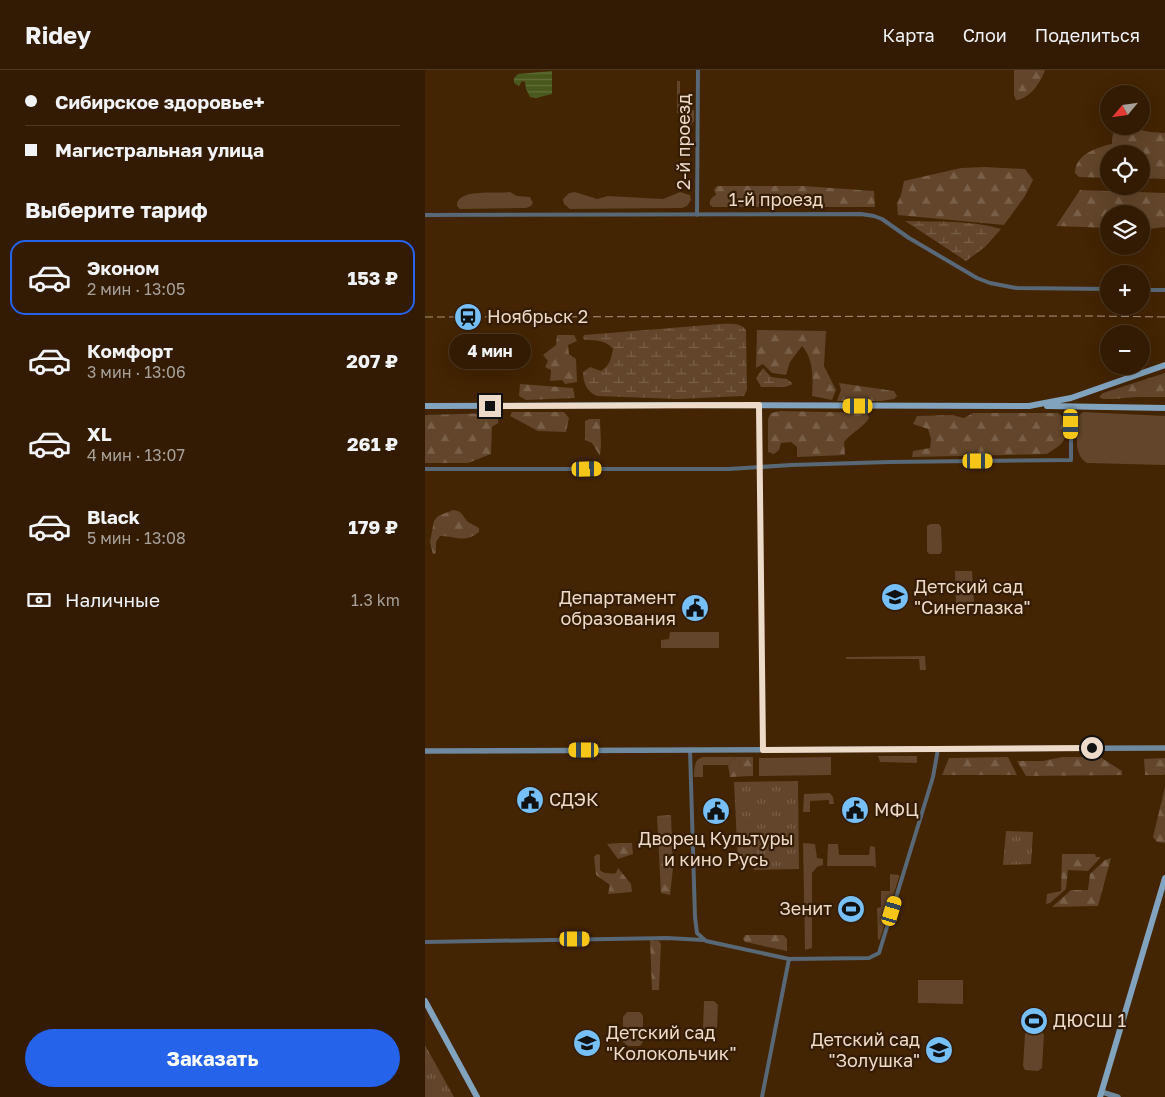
<!DOCTYPE html>
<html lang="ru">
<head>
<meta charset="utf-8">
<style>
  :root { --surface:#321b02; --page:#3d2811; --text:#f1f3f6; --muted:#a8a199; --line:#4d3924; --accent:#2563eb }
  body { margin:0; font-family:"Golos Text",sans-serif; background:var(--page); color:var(--text); height:100vh; display:flex; flex-direction:column; font-size:19px; white-space:nowrap }
  * { box-sizing:border-box; margin:0 }
  p { font-size:16px; color:var(--muted) }
  .icon { flex:none; width:28px; height:28px; fill:none; stroke:currentColor; stroke-width:2; stroke-linecap:round; stroke-linejoin:round }
  .map { position:relative; flex:1; overflow:hidden }
  .sheet { display:flex; flex-direction:column; background:var(--surface); width:425px }
  .sheet>* { flex:none }
  .top-card { display:grid; align-content:center; height:110px; padding:0 25px; background:var(--surface) }
  .needle { width:32px; rotate:241deg }
  .controls { position:absolute; left:675px; top:15px; display:grid; gap:10px }
  .controls a { display:grid; place-items:center; width:50px; height:50px; border-radius:50%; background:var(--surface); box-shadow:0 5px 20px #0002,0 0 0 1px var(--line); font-size:25px }
  .end { position:absolute; width:22px; height:22px; margin:-11px; border:6px solid #eedac9; background:#111; box-shadow:0 0 0 2px #111 }
  .from { border-radius:50% }
  .bubble { position:absolute; height:35px; border-radius:18px; background:var(--surface); box-shadow:0 5px 20px #0002,0 0 0 1px var(--line); font-size:16px; font-weight:700; line-height:35px; text-align:center }
  .car { position:absolute; width:15px; height:30px; margin:-15px -8px; border-radius:6px; box-shadow:0 0 4px 1px #0007; background:linear-gradient(#f5c518 24%,#345 0 40%,#f5c518 0 76%,#345 0 86%,#f5c518 0) }
  .top-card b { display:flex; align-items:center; gap:18px; height:48px; font-size:19px }
  .top-card b+b { border-top:1px solid var(--line) }
  .top-card i { width:12px; height:12px; background:var(--text) }
  ul { padding:0; list-style:none }
  li { display:flex; align-items:center; gap:15px; height:75px; margin:0 10px 8px; padding:0 15px; border:2px solid transparent; border-radius:15px }
  li div { flex:1 }
  li b { display:block; font-size:19px }
  li em { font-style:normal; font-weight:700 }
  li.on { border-color:var(--accent) }
  li>.icon { width:45px; height:45px; stroke-width:1.5 }
  h2 { padding:0 25px; font-size:22px; line-height:60px }
  .pay { display:flex; align-items:center; gap:12px; height:55px; padding:0 25px; font-size:19px }
  .pay p { margin-inline-start:auto }
  .button { display:flex; gap:10px; margin-top:auto; padding:10px 25px }
  .button a { flex:1; height:58px; border-radius:30px; background:var(--accent); color:#fff; font-size:20px; font-weight:700; line-height:58px; text-align:center }
  header { display:flex; align-items:center; gap:30px; box-sizing:border-box; height:70px; padding:0 25px; background:var(--surface); border-bottom:1px solid var(--line) }
  header strong { font-size:24px }
  nav { display:flex; gap:28px; margin-inline-start:auto; font-size:18px }
  main { display:flex; flex:1; min-height:0 }
  .map>svg:first-child { display:block }
  .grass { fill:#62452a }
  .forest { fill:url(#forest-firs) }
  .wetland { fill:url(#wetland-marsh) }
  .park { fill:url(#park-tufts) }
  .water { fill:url(#water-rules) }
  .lines { fill:none; stroke-linecap:round; stroke-linejoin:round }
  .street { stroke:#586876; stroke-width:4 }
  .secondary { stroke:#6f8a9f; stroke-width:5.5 }
  .primary { stroke:#81a3be; stroke-width:6 }
  .rail { stroke:#ac947d; stroke-width:1; stroke-dasharray:8 4; stroke-linecap:butt }
  .route { stroke:#eedac9; stroke-width:6 }
  .labels { text-anchor:middle; stroke-width:4.5; stroke-linejoin:round; paint-order:stroke }
  .street-label { font-size:18px; fill:#eedac9; stroke:#341c05 }
  .poi-label { font-size:18px; fill:#eedac9; stroke:#341c05; text-anchor:start }
</style>
</head>
<body>
<header>
<strong>Ridey</strong>
<nav><a>Карта</a><a>Слои</a><a>Поделиться</a></nav>
</header>
<main>
<section class="sheet">
<div class="top-card">
<b><i class="from"></i>Сибирское здоровье+</b>
<b><i></i>Магистральная улица</b>
</div>
<h2>Выберите тариф</h2>
<ul>
<li class="on"><svg class="icon" aria-label="car" viewBox="0 0 24 24"><path d="M5 17H2v-5l4-1 3-4h7l3 4 3 1v5h-3M9 17h6M6 11h13"/><circle cx="7" cy="17" r="2"/><circle cx="17" cy="17" r="2"/></svg><div><b>Эконом</b><p>2 мин · 13:05</p></div><em>153 ₽</em></li>
<li><svg class="icon" aria-label="car" viewBox="0 0 24 24"><path d="M5 17H2v-5l4-1 3-4h7l3 4 3 1v5h-3M9 17h6M6 11h13"/><circle cx="7" cy="17" r="2"/><circle cx="17" cy="17" r="2"/></svg><div><b>Комфорт</b><p>3 мин · 13:06</p></div><em>207 ₽</em></li>
<li><svg class="icon" aria-label="car" viewBox="0 0 24 24"><path d="M5 17H2v-5l4-1 3-4h7l3 4 3 1v5h-3M9 17h6M6 11h13"/><circle cx="7" cy="17" r="2"/><circle cx="17" cy="17" r="2"/></svg><div><b>XL</b><p>4 мин · 13:07</p></div><em>261 ₽</em></li>
<li><svg class="icon" aria-label="car" viewBox="0 0 24 24"><path d="M5 17H2v-5l4-1 3-4h7l3 4 3 1v5h-3M9 17h6M6 11h13"/><circle cx="7" cy="17" r="2"/><circle cx="17" cy="17" r="2"/></svg><div><b>Black</b><p>5 мин · 13:08</p></div><em>179 ₽</em></li>
</ul>
<div class="pay"><svg class="icon" aria-label="cash" viewBox="0 0 24 24"><path d="M3 7h18v10H3z"/><circle cx="12" cy="12" r="2"/></svg>Наличные<p>1.3 km</p></div>
<div class="button"><a>Заказать</a></div>
</section>
<div class="map">
<svg width="740" height="1027" viewBox="0 0 740 1027">
  <defs>
    <pattern id="forest-firs" width="22" height="20" patternUnits="userSpaceOnUse" patternTransform="scale(1.25)"><rect width="22" height="20" fill="#62452a"/><path d="M5 1l3.5 6h-7zM16 11l3.5 6h-7z" fill="#795f48"/></pattern>
    <pattern id="wetland-marsh" width="20" height="14" patternUnits="userSpaceOnUse" patternTransform="scale(1.25)"><rect width="20" height="14" fill="#62452a"/><path d="M1 5h8M5 5V1M11 12h8M15 12V8" fill="none" stroke="#795f48"/></pattern>
    <pattern id="park-tufts" width="24" height="20" patternUnits="userSpaceOnUse" patternTransform="scale(1.25)"><rect width="24" height="20" fill="#62452a"/><path d="M3 7l-1-3M5 7V3M7 7l1-3M15 17l-1-3M17 17v-4M19 17l1-3" fill="none" stroke="#795f48"/></pattern>
    <pattern id="water-rules" width="6" height="5" patternUnits="userSpaceOnUse" patternTransform="scale(1.25)"><rect width="6" height="5" fill="#49581c"/><path d="M0 2.5h6" fill="none" stroke="#646f3c"/></pattern>
  </defs>
  <rect width="100%" height="100%" fill="#432403"/>
  <!-- grass -->
  <path class="grass" d="M252,11H255V39L269,40V51L265,56H257L256,43H252Z
    M85,122L92,126L105,127L108,133L106,136L101,138L35,139L32,136C31,118 71,124 85,122Z
    M150,122L172,129L183,126L238,129L255,122L265,125L266,130L262,136L257,138L145,139L139,134L138,129L144,123Z
    M658,342L740,346V395L662,393C647,385 653,360 653,346Z
    M505,454H514L516,457L517,481L515,484H504L502,481V456Z
    M530,501H547L549,532L531,533Z
    M245,562H294V578H236V570L244,569Z
    M500,586L501,600H495L494,589H421V587Z
    M453,686H492V693L455,692Z
    M278,687H311L303,695H278V707H269C269,698 269,689 278,687Z
    M406,687V705L334,706V688Z
    M405,723L408,727L409,734H404V730L385,731V742H378L379,724Z
    M378,773L390,774L392,788L398,789V795L392,797L387,803V878L380,880Z
    M403,774H413L414,785H444L445,776L450,777L451,798L448,796H402Z
    M465,804L474,805V807L455,869L453,870L452,838L456,837V821H465Z
    M493,910H538V934L493,933Z
    M279,931H289L293,935L292,957L290,960H280L278,958Z
    M202,942H215L218,946V972L215,976H203L198,972V947Z
    M604,960L617,962L619,965L617,998L613,1001L600,1000L598,996L600,964Z"/>
  <!-- forest -->
  <path class="forest" d="M589,0H620C616,12 605,29 591,30L589,25Z
    M697,56L725,62L740,63V109L716,108V84H684V108L654,107L650,103C650,84 673,77 687,74C687,64 688,60 697,56Z
    M560,97L600,99L608,110L600,126L579,155L473,145L472,134L476,125L479,111L536,98Z
    M292,116H378L449,121L450,137H288L285,135C284,130 287,127 291,125L289,119Z
    M655,120L740,123V157L716,160V144H684V158L631,156Z
    M332,260L401,261L399,296L411,320L407,330L387,326C388,310 389,289 377,276L365,292L361,305L347,303L338,294L331,298Z
    M132,265H149L152,271L143,275L144,284L151,289L152,312L140,314L137,310L125,311L126,300L120,297L123,291L118,285L131,275Z
    M740,303V327H711L689,329H678L674,327L678,323Z
    M414,313L469,321L472,326L469,329L456,331H412L416,320Z
    M95,314L148,318L150,328L101,330L94,326Z
    M356,341L442,343L444,348C439,357 426,363 419,372L420,385L372,387V377L366,372L356,373L354,380L349,384L343,382V349L346,343Z
    M87,342H139L144,348L141,362L113,361L85,346Z
    M69,343L73,347V353L67,357L66,384L43,393H0V345Z
    M548,343H633L637,346C641,371 644,370 622,384L487,387L488,381L505,378L506,369L503,359L488,354L492,346L527,345L539,348Z
    M164,349H175L176,375L175,386L167,373L160,370V351Z
    M28,440C37,441 37,445 42,451C44,453 51,456 54,458V462C39,474 32,466 15,466L11,472V483L8,484L5,472L9,451L13,446Z
    M311,687H328V706L305,707L303,695Z
    M583,687L592,705H517L524,688Z
    M637,687H675L697,701V705L601,706L592,691H618Z
    M740,688V704L738,705H720L719,689Z
    M740,717V773L732,772L728,767Z
    M246,745L248,798L245,825L236,823L232,746Z
    M195,773H207L208,784L193,789L182,774Z
    M172,784L175,785V800C178,804 186,804 191,803L193,798L206,814L207,822L183,824L185,815L171,805L169,787Z
    M637,784H670L671,787H676L663,801L643,800L641,819L625,833L621,834L622,824L636,821Z
    M686,788L673,836L627,837L646,820H663L665,804L680,790Z
    M320,865H358L362,869V881L320,872L318,869Z
    M225,870L234,871L236,874L234,920H227Z"/>
  <!-- wetland -->
  <path class="wetland" d="M480,151C512,152 545,150 576,159L560,177L541,191Z
    M295,254C304,254 315,252 321,260L322,320L319,326L253,329L172,326C162,322 158,313 158,302L165,297L176,301C185,295 186,289 188,279C181,270 170,270 160,270L158,268L159,265Z
    M338,298L346,307L362,309L368,314L360,317H336L331,308Z"/>
  <!-- park -->
  <path class="park" d="M373,711L374,799L329,800L328,793L313,794L309,712Z
    M581,761L608,762L606,794L578,795Z
    M0,975L29,1027H0Z"/>
  <!-- water -->
  <path class="water" d="M127,1V24L111,28L105,27L101,19L100,12L97,11L94,16L89,13V8L93,4Z"/>
  <g class="lines">
    <!-- street -->
    <path class="street" d="M0,145L436,144L449,146L457,149L484,168L552,208L565,213L591,218L684,219
      M272,145L273,0
      M716,220H740
      M334,335L338,680
      M0,399H304L366,395L464,392L646,390V337
      M265,680L270,847L272,863L281,871L364,889L444,888L454,883L508,707L513,679
      M0,872L242,868L278,870
      M337,1027L364,889"/>
    <!-- secondary -->
    <path class="secondary" d="M0,681L740,678
      M677,1022L693,1027"/>
    <!-- primary -->
    <path class="primary" d="M0,336L241,335L604,336L646,328L740,295
      M622,336L740,338
      M0,931L52,1027
      M675,1027L740,808"/>
    <!-- rail -->
    <path class="rail" d="M0,247L668,246L740,247"/>
  </g>
  <g class="lines">
    <!-- route -->
    <path class="route" d="M65,336L334,335L338,680L667,678"/>
  </g>
  <!-- icons -->
  <defs>
    <g id="station-disc" transform="scale(1.4375)"><circle r="9.5" fill="#76c0f7" stroke="#341c05"/><path d="M-3-6H3Q5-6 5-4V2Q5 4 3 4L4.5 6H3L1.5 4h-3L-3 6H-4.5L-3 4Q-5 4-5 2V-4Q-5-6-3-6ZM-3.5-4v3h7v-3ZM-3.5 1v1.5H-2V1ZM2 1v1.5H3.5V1Z" fill="#111"/></g>
    <g id="school-disc" transform="scale(1.4375)"><circle r="9.5" fill="#76c0f7" stroke="#341c05"/><path d="M0-5L7-2L0 1L-7-2ZM-4 1L0 2.5L4 1V4Q0 6-4 4Z" fill="#111"/></g>
    <g id="civic-disc" transform="scale(1.4375)"><circle r="9.5" fill="#76c0f7" stroke="#341c05"/><path d="M-.6-6.5H3V-4.5H.6V-3L4-1V1h2V6H-6V1h2V-1L-.6-3ZM-1.2 2.5V6h2.4V2.5Z" fill="#111"/></g>
    <g id="stadium-disc" transform="scale(1.4375)"><circle r="9.5" fill="#76c0f7" stroke="#341c05"/><path d="M0-5a6.5 5 0 1 0 0 10a6.5 5 0 1 0 0-10ZM-3.5-1.8h7v3.6h-7Z" fill="#111"/></g>
  </defs>
  <g fill-rule="evenodd">
    <use href="#station-disc" x="43" y="247"/>
    <use href="#school-disc" x="470" y="527"/>
    <use href="#civic-disc" x="270" y="538"/>
    <use href="#civic-disc" x="105" y="730"/>
    <use href="#civic-disc" x="430" y="740"/>
    <use href="#civic-disc" x="291" y="741"/>
    <use href="#stadium-disc" x="426" y="839"/>
    <use href="#stadium-disc" x="609" y="951"/>
    <use href="#school-disc" x="162" y="973"/>
    <use href="#school-disc" x="514" y="980"/>
  </g>
  <g class="labels">
    <!-- street labels -->
    <g class="street-label">
      <text transform="translate(259 72) rotate(-90)" y="6">2-й проезд</text>
      <text x="351" y="136">1-й проезд</text>
    </g>
    <!-- poi labels -->
    <g class="poi-label">
      <text x="62" y="253">Ноябрьск 2</text>
      <text x="489" y="523">Детский сад<tspan x="489" dy="21">"Синеглазка"</tspan></text>
      <text x="251" y="534" text-anchor="end">Департамент<tspan x="251" dy="21">образования</tspan></text>
      <text x="124" y="736">СДЭК</text>
      <text x="449" y="746">МФЦ</text>
      <text x="291" y="775" text-anchor="middle">Дворец Культуры<tspan x="291" dy="21">и кино Русь</tspan></text>
      <text x="407" y="845" text-anchor="end">Зенит</text>
      <text x="628" y="957">ДЮСШ 1</text>
      <text x="181" y="969">Детский сад<tspan x="181" dy="21">"Колокольчик"</tspan></text>
      <text x="495" y="976" text-anchor="end">Детский сад<tspan x="495" dy="21">"Золушка"</tspan></text>
    </g>
  </g>
</svg>
<div class="controls">
<a><svg class="needle" viewBox="-14 -14 28 28"><path d="M0-13l5 13h-10z" fill="#e53935"/><path d="M0 13l5-13h-10z" fill="#a8a199"/></svg></a>
<a><svg class="icon" aria-label="locate" viewBox="0 0 24 24"><circle cx="12" cy="12" r="6"/><path d="M12 2v4M12 18v4M2 12h4M18 12h4"/></svg></a>
<a><svg class="icon" aria-label="layers" viewBox="0 0 24 24"><path d="M12 4l9 5-9 5-9-5zM3 14l9 5 9-5"/></svg></a>
<a>+</a>
<a>−</a>
</div>
<i class="end from" style="left:667px;top:678px"></i>
<i class="end" style="left:65px;top:336px"></i>
<div class="bubble" style="left:24px;top:264px;width:82px">4 мин</div>
<i class="car" style="left:433px;top:336px;rotate:270deg"></i>
<i class="car" style="left:646px;top:354px;rotate:180deg"></i>
<i class="car" style="left:553px;top:391px;rotate:90deg"></i>
<i class="car" style="left:162px;top:399px;rotate:89deg"></i>
<i class="car" style="left:159px;top:680px;rotate:270deg"></i>
<i class="car" style="left:467px;top:841px;rotate:17deg"></i>
<i class="car" style="left:150px;top:869px;rotate:90deg"></i>
</div>
</main>
</body>
</html>
